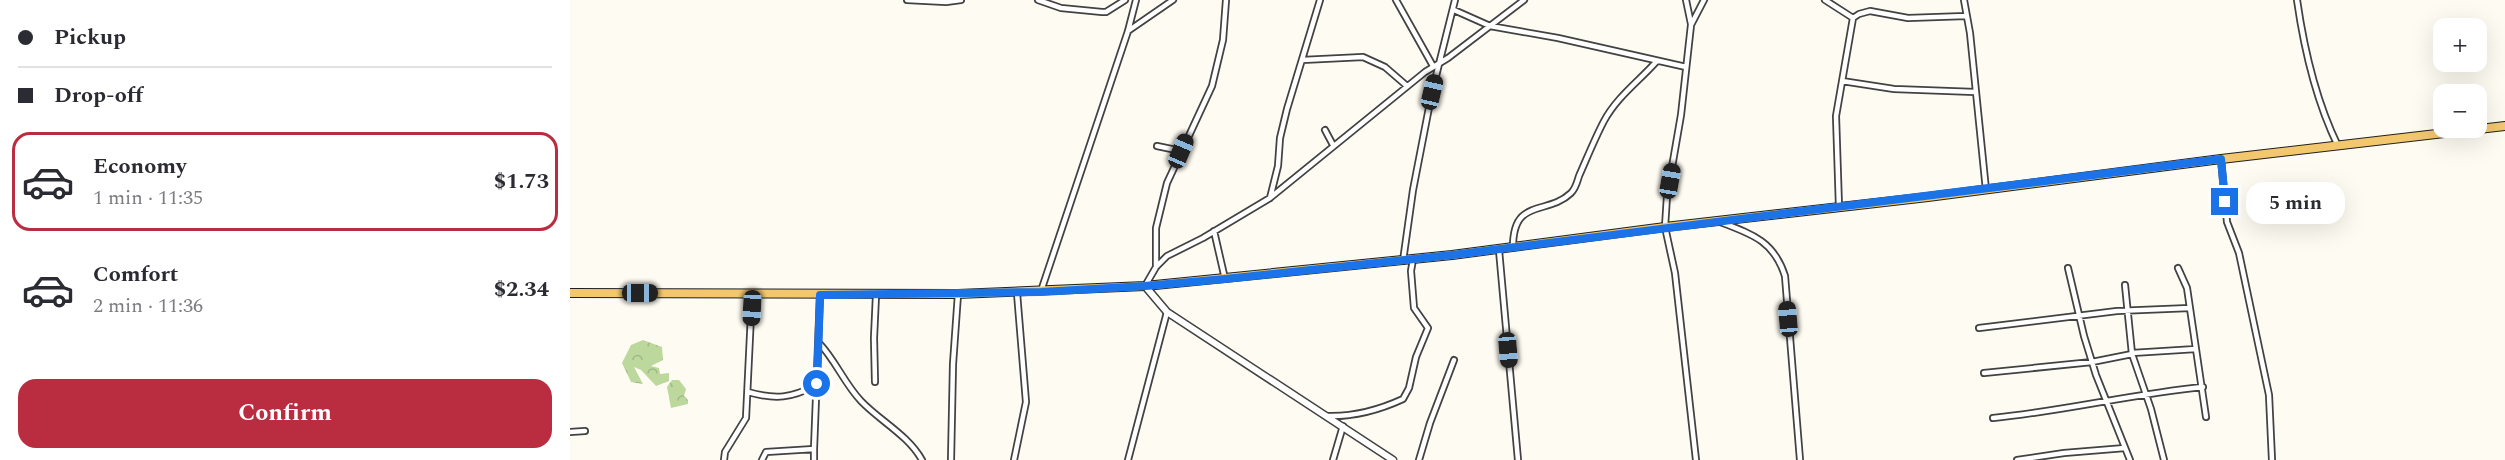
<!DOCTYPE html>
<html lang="en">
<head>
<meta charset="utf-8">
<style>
  :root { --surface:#fff; --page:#f2f2f3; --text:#2b2b33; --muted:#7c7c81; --line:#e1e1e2; --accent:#ba2c3f }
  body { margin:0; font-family:Spectral,serif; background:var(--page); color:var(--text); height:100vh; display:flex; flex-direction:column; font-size:22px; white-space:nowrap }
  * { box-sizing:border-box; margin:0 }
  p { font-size:20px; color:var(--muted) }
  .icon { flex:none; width:33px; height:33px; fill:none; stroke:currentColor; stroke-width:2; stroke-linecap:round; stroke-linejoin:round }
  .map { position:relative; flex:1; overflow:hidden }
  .sheet { display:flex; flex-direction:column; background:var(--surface); width:570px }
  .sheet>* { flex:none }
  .guide { display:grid; align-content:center; height:132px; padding:0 18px; background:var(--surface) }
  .controls { position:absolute; left:1863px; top:18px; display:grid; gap:12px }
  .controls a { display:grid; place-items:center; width:54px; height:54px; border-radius:12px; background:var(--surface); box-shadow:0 6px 24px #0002; font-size:30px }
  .end { position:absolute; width:27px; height:27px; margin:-14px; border:8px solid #1a73e8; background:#fff; box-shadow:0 0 0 3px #fff }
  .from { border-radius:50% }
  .bubble { position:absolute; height:42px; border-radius:18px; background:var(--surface); box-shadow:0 6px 24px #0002; font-size:20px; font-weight:700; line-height:42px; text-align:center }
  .car { position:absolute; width:18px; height:36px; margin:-18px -9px; border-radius:8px; box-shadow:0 0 4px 2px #0007; background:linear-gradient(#222 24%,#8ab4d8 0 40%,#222 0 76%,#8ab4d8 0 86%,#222 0) }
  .guide b { display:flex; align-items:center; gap:21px; height:57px; font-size:22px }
  .guide b+b { border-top:2px solid var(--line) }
  .guide i { width:15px; height:15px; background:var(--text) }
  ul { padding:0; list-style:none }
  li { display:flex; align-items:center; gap:18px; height:99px; margin:0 12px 9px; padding:0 6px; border:3px solid transparent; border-radius:18px }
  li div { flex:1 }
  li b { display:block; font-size:22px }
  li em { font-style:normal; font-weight:700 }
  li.active { border-color:var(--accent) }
  li>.icon { width:54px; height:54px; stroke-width:1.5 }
  .action { display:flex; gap:12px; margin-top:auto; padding:12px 18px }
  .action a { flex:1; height:69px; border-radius:18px; background:var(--accent); color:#fff; font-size:24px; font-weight:700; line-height:69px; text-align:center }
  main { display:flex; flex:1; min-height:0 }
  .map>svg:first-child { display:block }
  .forest { fill:url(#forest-crowns) }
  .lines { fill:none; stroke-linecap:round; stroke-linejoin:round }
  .minor-casing { stroke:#424242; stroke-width:8 }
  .tertiary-casing { stroke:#424242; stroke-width:9 }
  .primary-casing { stroke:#202020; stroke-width:10 }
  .minor { stroke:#fff; stroke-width:4.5 }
  .tertiary { stroke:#fff; stroke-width:6 }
  .primary { stroke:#f2c76e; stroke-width:8 }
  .route { stroke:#1a73e8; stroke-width:8 }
</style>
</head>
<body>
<main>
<section class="sheet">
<div class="guide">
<b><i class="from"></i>Pickup</b>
<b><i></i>Drop-off</b>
</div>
<ul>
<li class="active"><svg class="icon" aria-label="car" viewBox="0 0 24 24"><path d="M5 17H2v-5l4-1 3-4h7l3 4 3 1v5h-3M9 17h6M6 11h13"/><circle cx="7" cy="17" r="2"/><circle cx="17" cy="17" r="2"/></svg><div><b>Economy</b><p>1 min · 11:35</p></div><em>$1.73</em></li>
<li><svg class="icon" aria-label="car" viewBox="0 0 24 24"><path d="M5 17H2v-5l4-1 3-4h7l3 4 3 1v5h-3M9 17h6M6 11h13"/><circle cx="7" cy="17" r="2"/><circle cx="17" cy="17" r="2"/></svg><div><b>Comfort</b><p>2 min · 11:36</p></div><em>$2.34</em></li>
</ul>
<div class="action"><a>Confirm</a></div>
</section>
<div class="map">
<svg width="1935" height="460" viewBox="0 0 1935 460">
  <defs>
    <pattern id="forest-crowns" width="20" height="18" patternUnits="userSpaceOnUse" patternTransform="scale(1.5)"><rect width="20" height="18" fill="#bcd89c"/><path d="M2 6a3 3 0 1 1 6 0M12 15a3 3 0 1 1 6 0" fill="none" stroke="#a0b885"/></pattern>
  </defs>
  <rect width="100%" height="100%" fill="#fefbf2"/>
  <!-- forest -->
  <path class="forest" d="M73,340L92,347L93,360L81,366L89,368L90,374L99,373V381L86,386L71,370L64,367L73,384L61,382L52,363L61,345Z
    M102,380H109L116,389L114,396L118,400V404L101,408L97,387Z"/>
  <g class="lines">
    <!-- minor casing -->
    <g class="minor-casing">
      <path id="minor" d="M337,0L376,2L391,0
        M468,0L491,8L532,12H536L555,0
        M826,0L863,66
        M1116,0L1121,24
        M1255,0L1283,18
        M1394,0L1400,33L1416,190
        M1727,0C1734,49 1746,101 1768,146
        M884,10L920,26L988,38L1116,67
        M558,31L603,0
        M732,60L793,57L815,67L837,86
        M1272,81L1324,89L1405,92
        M755,130L763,145
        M587,146L611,151
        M1651,159L1657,222L1669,253L1699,395L1702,460
        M700,198L708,166L710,138L717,109L750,0
        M1269,207L1266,116L1283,18L1289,14L1300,11L1338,18L1396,16
        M1150,222C1182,234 1204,241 1215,276L1230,460
        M644,231L655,279
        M943,247C943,197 977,216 1001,193C1006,188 1007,182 1009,176C1017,158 1025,138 1034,121C1047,97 1068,82 1086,62
        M929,250L948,460
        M833,261L843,190L862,92L885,0
        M586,267V228L597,183L642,86L653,40L656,0
        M1498,268L1514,336L1526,375L1560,460
        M1608,268L1617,288L1636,417
        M1555,285L1562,354L1581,409L1594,460
        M575,286L586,267L597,256L633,238L700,198L855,72L878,58L954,0
        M471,291L558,31L566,0
        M1409,328L1547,311L1620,308
        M249,343C266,361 274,383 291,401C310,421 338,435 352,460
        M1562,353L1626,349
        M1414,373L1522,362L1562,354
        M305,382L304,338L306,295
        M178,392C206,400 221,398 247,385
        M757,416C784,417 809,410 833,399L839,388L846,357L858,328L844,308L841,271L843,259
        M1423,418C1494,411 1562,394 1633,387
        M0,432L15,431
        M154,460L155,452L176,418L182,294
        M192,460L196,452L244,449L250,295
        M244,460V449
        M381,460L383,364L388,294
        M444,460L456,402L447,293
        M558,460L597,312
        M763,460L773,426
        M849,460L860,423L884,360
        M1126,460L1105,273L1095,227L1097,196L1111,115L1121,25L1134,0
        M1447,460L1494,453L1555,448"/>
    </g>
    <!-- tertiary casing -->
    <g class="tertiary-casing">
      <path id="tertiary" d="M575,286L597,312L823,460"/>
    </g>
    <!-- primary casing -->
    <g class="primary-casing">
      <path id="primary" d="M0,293L388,294L575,286L882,255L1095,227L1358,197L1651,159L1935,126"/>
    </g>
    <!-- minor -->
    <use href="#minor" class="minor"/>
    <!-- tertiary -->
    <use href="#tertiary" class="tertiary"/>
    <!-- primary -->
    <use href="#primary" class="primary"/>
  </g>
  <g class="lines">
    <!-- route -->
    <path class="route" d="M247,384L250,295L471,292L575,286L655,279L882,255L1651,159L1655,202"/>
  </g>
</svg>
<div class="controls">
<a>+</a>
<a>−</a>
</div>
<i class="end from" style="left:247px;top:384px"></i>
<i class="end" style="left:1655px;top:202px"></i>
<div class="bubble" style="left:1676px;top:182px;width:99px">5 min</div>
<i class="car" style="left:862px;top:92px;rotate:13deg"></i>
<i class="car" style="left:611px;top:151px;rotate:23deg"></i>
<i class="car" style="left:1100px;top:181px;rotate:10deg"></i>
<i class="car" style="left:70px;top:293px;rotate:90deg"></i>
<i class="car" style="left:182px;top:308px;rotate:183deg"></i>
<i class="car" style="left:1218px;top:319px;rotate:355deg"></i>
<i class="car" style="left:938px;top:350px;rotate:175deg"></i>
</div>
</main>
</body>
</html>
